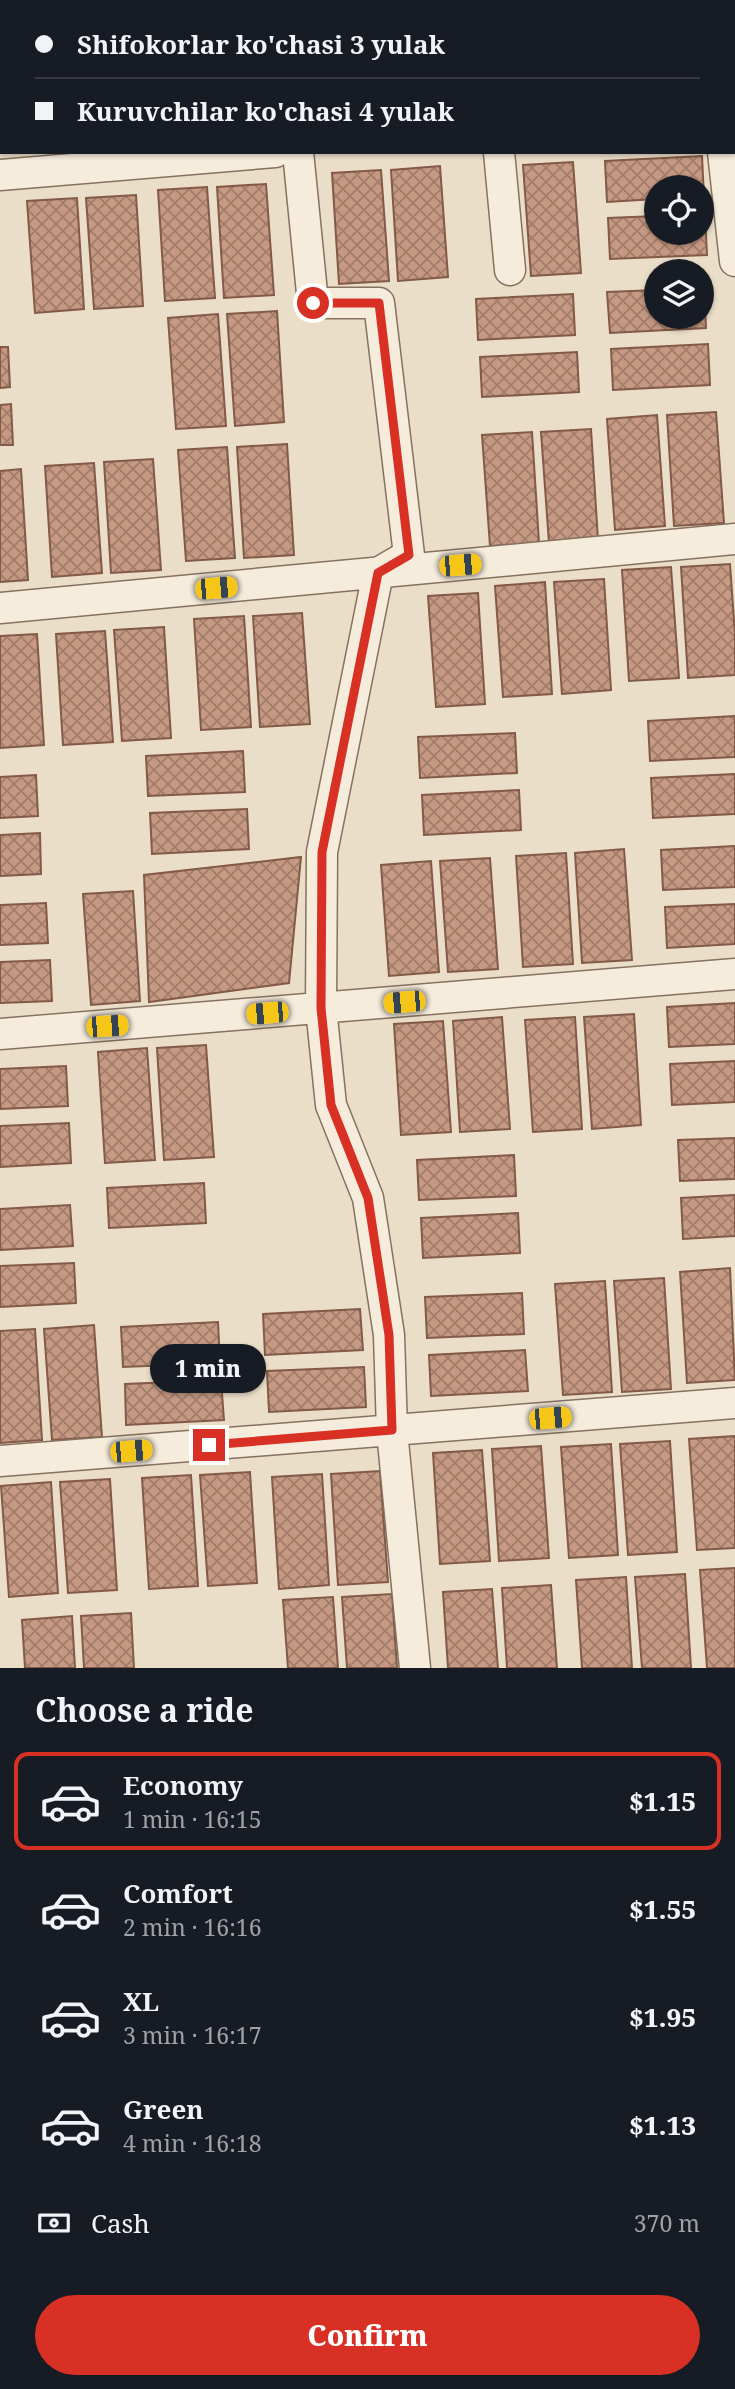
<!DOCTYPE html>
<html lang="en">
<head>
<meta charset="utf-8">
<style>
  :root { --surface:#171b24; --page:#20242c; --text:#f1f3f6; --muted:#9ea1a6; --line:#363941; --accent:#d93025 }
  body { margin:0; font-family:"Noto Serif",serif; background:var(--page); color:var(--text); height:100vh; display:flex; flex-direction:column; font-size:26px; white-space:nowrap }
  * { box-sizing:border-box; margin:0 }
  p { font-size:23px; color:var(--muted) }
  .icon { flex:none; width:38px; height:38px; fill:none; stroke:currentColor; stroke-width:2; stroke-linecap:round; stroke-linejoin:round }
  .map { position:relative; height:1668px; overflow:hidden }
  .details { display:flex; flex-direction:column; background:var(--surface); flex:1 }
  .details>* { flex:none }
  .top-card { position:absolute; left:0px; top:0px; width:735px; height:154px; box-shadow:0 2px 5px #0004; display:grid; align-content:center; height:154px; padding:0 35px; background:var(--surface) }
  .tools { position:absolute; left:644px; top:175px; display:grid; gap:14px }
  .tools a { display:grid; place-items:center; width:70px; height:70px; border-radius:50%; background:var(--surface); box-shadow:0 2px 5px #0004; font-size:35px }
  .end { position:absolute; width:32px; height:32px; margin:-16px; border:9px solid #d93025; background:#fff; box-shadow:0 0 0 4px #fff }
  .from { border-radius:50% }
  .bubble { position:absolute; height:49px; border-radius:24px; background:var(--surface); box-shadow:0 2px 5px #0004; font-size:23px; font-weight:800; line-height:49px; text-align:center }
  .car { position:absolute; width:21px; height:42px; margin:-21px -10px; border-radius:9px; box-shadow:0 0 5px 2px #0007; background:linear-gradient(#f5c518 24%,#345 0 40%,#f5c518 0 76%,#345 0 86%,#f5c518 0) }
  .top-card b { display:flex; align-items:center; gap:24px; height:66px; font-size:26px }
  .top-card b+b { border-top:2px solid var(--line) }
  .top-card i { width:18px; height:18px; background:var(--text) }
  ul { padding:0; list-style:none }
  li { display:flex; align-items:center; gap:21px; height:98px; margin:0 14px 10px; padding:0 21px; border:4px solid transparent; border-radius:14px }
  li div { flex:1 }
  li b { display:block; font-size:26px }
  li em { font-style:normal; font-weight:800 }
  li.on { border-color:var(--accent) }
  li>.icon { width:63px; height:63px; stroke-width:1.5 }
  h2 { padding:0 35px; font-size:32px; line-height:84px }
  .pay { display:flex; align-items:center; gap:18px; height:77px; padding:0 35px; font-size:26px }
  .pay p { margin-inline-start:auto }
  .cta { display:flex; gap:14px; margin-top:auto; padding:14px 35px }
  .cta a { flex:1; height:80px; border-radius:42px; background:var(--accent); color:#fff; font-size:28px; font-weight:800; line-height:80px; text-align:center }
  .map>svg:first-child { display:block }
  .building { fill:url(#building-cross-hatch); stroke:#825a47; stroke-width:2 }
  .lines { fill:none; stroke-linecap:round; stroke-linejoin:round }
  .street-casing { stroke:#85715f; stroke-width:33 }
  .street { stroke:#f6ecdc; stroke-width:30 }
  .route { stroke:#d93025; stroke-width:9 }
</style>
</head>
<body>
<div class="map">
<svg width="735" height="1668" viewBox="0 0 735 1668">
  <defs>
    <pattern id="building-cross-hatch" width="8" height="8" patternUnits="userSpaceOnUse" patternTransform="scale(1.75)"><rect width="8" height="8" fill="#c59982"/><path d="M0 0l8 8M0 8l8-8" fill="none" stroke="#a17d6a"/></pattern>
  </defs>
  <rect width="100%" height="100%" fill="#ebdec9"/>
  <!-- building -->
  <path class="building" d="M0,30H2L0,141Z
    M702,156L704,197H702V187H656V199L607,202L605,161Z
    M573,162L581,273L531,276L523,165Z
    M440,166L448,277L398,281L391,170Z
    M381,170L389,281L339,284L332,173Z
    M266,184L274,295L224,298L217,187Z
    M207,187L215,298L165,301L158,190Z
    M136,195L143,306L94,309L86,198Z
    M77,198L84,309L35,313L27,201Z
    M702,214H705L707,255L610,259L608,218L656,216V233H702Z
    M702,287H704L706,328L610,333L607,292L656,290V317H702Z
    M573,294L575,335L478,340L476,299Z
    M277,311L284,422L235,426L227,314Z
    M218,314L226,426L176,429L168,318Z
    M708,344L710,385L613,390L611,349Z
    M0,347H8L10,387L0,388Z
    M577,352L579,392L482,397L480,357Z
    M11,404L13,445H0V405Z
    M716,412L724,523L674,526L667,415Z
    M657,415L665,526L615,530L607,419Z
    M591,429L598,540L549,543L541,432Z
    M532,432L539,543L490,546L482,435Z
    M287,444L294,555L244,558L237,447Z
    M227,447L235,558L186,561L178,450Z
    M153,459L161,570L111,573L104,462Z
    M94,463L102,573L52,577L45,466Z
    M21,469L28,580L0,582V471Z
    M730,564L735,634V675L688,678L681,567Z
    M671,567L679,678L629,681L622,570Z
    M604,579L611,690L562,694L554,582Z
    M545,582L552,694L503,697L495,586Z
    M478,593L485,704L436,707L428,596Z
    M302,613L310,724L260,727L253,616Z
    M244,616L251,727L201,730L194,619Z
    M164,627L171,738L122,741L114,630Z
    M105,631L113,742L63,745L56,634Z
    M37,634L44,745L0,748V636Z
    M735,716V757L650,761L648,721Z
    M515,733L517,773L420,778L418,737Z
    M243,751L245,792L148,796L146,756Z
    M735,774V814L653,818L651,778Z
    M36,775L38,816L0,818V777Z
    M519,790L521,830L424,835L422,795Z
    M247,809L249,849L152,854L150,813Z
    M40,833L41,874L0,876V835Z
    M735,846V887L663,890L661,850Z
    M624,849L632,960L582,963L575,853Z
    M566,853L573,964L523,967L516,856Z
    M301,857L289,983L149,1002L144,875Z
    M490,858L498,969L448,972L440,861Z
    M431,861L439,972L389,976L381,865Z
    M133,891L140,1001L91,1005L83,894Z
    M46,903L48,943L0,945V905Z
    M735,904V944L667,948L665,907Z
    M50,960L52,1001L0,1003V962Z
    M735,1003V1044L669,1047L667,1007Z
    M634,1014L641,1125L592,1129L584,1017Z
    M502,1017L510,1129L460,1132L453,1021Z
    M575,1017L582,1129L533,1132L525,1020Z
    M443,1021L451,1132L401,1135L394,1024Z
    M206,1045L214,1157L164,1160L157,1048Z
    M147,1048L155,1160L105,1163L98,1052Z
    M735,1061V1102L672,1105L670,1064Z
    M66,1066L68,1106L0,1109V1069Z
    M69,1123L71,1163L0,1167V1126Z
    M735,1138V1179L680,1181L678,1140Z
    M514,1155L516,1196L419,1200L417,1160Z
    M204,1183L206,1223L109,1228L107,1188Z
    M735,1195V1236L683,1239L681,1198Z
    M70,1205L73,1246L0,1250V1209Z
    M518,1213L520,1253L423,1258L421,1218Z
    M74,1263L76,1303L0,1307V1266Z
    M730,1268L735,1380L687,1383L680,1272Z
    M664,1278L671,1389L622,1392L614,1281Z
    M605,1281L612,1392L563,1395L555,1284Z
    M522,1293L524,1334L427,1338L425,1297Z
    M360,1309L363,1350L265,1355L263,1314Z
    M218,1322L220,1363L123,1367L121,1327Z
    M94,1325L102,1437L52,1440L44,1329Z
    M35,1329L42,1440L0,1443V1331Z
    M525,1350L528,1391L431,1396L429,1355Z
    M364,1367L366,1407L269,1412L267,1371Z
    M221,1380L224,1420L126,1425L125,1384Z
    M735,1436V1548L697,1550L689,1439Z
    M670,1441L677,1552L628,1555L620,1444Z
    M611,1444L618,1555L569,1558L561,1447Z
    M541,1446L549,1558L499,1561L492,1449Z
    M482,1450L490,1561L440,1564L433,1453Z
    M380,1471L388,1582L338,1585L331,1474Z
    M250,1472L257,1583L208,1586L200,1475Z
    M322,1474L329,1585L279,1589L272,1477Z
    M191,1475L198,1586L149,1589L142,1478Z
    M110,1479L117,1590L68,1593L60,1482Z
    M51,1482L58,1593L9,1597L1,1486Z
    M735,1568V1668H707L700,1570Z
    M685,1574L691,1668H642L635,1577Z
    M626,1577L632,1668H582L576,1580Z
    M551,1585L557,1668H507L502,1588Z
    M492,1589L498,1668H448L443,1592Z
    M392,1594L397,1668H347L342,1597Z
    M333,1597L338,1668H288L283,1600Z
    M131,1613L134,1668H84L81,1616Z
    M72,1616L75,1668H25L22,1620Z"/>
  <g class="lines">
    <!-- street casing -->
    <g class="street-casing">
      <path id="street" d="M328,0V2
        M733,103H735
        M298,152L313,303H379L409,555L378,573L322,852L321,1008L331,1105L368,1198L389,1335L392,1431L415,1668
        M499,152L510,270
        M723,152L735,261
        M0,175L275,152
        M0,608L735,539
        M0,1034L735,974
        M0,1461L735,1403"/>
    </g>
    <!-- street -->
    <use href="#street" class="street"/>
  </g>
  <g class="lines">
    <!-- route -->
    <path class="route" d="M209,1445L392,1430L389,1335L368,1198L331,1105L321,1008L322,852L378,573L409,555L379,303H313"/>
  </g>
</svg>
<div class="tools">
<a><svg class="icon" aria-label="locate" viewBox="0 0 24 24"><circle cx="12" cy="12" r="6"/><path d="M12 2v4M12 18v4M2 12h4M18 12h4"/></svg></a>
<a><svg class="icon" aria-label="layers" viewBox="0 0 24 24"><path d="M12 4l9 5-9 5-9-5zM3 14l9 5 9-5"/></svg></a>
</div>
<i class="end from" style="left:313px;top:303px"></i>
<i class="end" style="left:209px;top:1445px"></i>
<div class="bubble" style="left:150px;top:1344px;width:116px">1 min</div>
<i class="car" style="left:460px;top:565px;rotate:85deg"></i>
<i class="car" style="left:216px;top:588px;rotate:85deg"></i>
<i class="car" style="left:404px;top:1002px;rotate:265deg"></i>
<i class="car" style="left:267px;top:1013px;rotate:265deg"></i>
<i class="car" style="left:107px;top:1026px;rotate:86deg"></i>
<i class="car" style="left:550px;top:1418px;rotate:85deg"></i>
<i class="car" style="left:131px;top:1451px;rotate:85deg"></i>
<div class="top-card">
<b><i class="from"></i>Shifokorlar ko'chasi 3 yulak</b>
<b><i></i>Kuruvchilar ko'chasi 4 yulak</b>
</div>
</div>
<section class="details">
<h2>Choose a ride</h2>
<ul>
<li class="on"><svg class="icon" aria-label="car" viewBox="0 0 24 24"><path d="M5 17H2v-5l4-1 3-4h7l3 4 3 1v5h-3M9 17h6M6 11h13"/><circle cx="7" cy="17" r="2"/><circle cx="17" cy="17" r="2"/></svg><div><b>Economy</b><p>1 min · 16:15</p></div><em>$1.15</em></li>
<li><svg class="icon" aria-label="car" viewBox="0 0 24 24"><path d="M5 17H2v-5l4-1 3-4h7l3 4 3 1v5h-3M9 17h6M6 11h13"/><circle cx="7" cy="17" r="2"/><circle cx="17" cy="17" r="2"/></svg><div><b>Comfort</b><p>2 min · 16:16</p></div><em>$1.55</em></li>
<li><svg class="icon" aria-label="car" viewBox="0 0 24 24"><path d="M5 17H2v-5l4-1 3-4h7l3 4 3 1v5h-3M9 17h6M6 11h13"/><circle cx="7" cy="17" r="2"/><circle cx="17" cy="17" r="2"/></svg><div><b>XL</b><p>3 min · 16:17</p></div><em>$1.95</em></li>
<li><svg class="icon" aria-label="car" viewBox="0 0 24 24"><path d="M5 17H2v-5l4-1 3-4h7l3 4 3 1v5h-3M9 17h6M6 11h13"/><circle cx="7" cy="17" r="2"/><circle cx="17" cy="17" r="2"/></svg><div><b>Green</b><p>4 min · 16:18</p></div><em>$1.13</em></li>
</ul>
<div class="pay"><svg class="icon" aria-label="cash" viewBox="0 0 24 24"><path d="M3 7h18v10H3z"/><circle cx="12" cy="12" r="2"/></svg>Cash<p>370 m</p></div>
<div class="cta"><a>Confirm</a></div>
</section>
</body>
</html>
